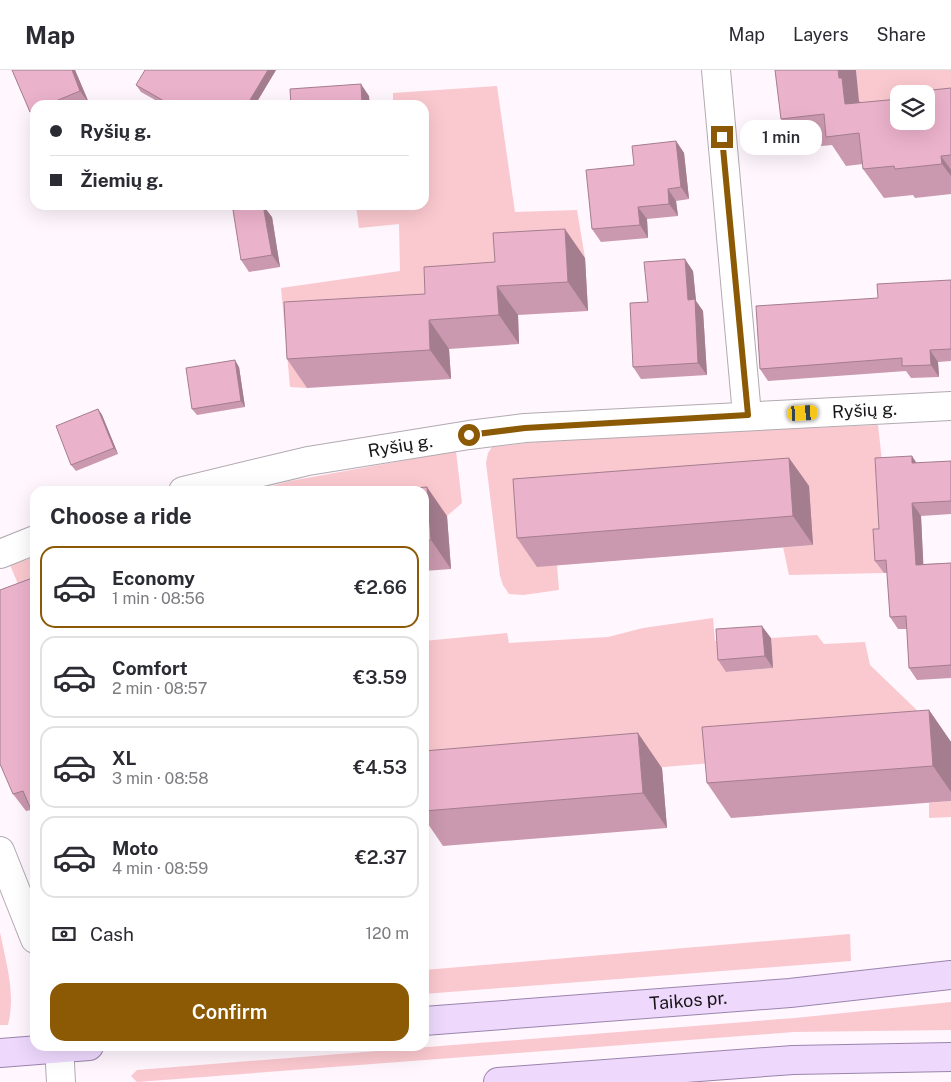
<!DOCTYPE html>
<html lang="en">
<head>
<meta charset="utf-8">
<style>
  :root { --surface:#fff; --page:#f2f2f3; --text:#2b2b33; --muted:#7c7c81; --line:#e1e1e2; --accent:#8c5904 }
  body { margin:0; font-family:"Public Sans",sans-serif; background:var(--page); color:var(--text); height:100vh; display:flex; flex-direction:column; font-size:19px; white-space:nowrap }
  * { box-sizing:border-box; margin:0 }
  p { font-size:16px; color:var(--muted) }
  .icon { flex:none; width:28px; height:28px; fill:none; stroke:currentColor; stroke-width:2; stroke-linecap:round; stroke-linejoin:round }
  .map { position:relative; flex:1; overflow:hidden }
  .drawer { position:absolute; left:30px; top:416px; width:399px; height:565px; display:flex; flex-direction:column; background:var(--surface); border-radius:15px; box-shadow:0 5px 20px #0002 }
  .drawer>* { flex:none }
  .guide { position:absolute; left:30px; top:30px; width:399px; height:110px; border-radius:15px; box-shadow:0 5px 20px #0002; display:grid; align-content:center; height:110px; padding:0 20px; background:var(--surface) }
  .buttons { position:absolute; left:890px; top:15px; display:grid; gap:10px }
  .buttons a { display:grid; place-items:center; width:45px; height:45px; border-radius:10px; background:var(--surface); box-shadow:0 5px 20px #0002; font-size:25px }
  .end { position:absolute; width:22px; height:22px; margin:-11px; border:6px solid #8c5904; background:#fff; box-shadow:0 0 0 2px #fff }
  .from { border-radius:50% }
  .bubble { position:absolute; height:35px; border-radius:15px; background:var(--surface); box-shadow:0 5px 20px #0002; font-size:16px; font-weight:600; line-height:35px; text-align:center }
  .car { position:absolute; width:15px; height:30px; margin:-15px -8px; border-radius:6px; box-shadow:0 0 4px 1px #0007; background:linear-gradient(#f5c518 24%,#345 0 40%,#f5c518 0 76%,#345 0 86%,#f5c518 0) }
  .guide b { display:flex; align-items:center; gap:18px; height:48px; font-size:19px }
  .guide b+b { border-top:1px solid var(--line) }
  .guide i { width:12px; height:12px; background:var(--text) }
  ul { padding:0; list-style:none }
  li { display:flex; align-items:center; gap:15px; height:82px; margin:0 10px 8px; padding:0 10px; border:2px solid var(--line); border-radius:15px }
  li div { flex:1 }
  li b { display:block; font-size:19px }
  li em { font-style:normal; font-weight:600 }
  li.current { border-color:var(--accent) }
  li>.icon { width:45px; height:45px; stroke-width:1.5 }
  h2 { padding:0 20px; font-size:22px; line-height:60px }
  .pay { display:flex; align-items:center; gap:12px; height:55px; padding:0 20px; font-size:19px }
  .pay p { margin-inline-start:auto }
  .primary-button { display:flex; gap:10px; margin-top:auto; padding:10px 20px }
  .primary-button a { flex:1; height:58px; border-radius:15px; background:var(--accent); color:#fff; font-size:20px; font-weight:600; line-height:58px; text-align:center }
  header { display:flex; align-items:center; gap:30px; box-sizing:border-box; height:70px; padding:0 25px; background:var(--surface); border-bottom:1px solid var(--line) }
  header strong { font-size:24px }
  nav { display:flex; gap:28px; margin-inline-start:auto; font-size:18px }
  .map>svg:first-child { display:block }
  .green { fill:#fac9cf; fill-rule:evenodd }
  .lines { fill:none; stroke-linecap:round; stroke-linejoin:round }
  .street-casing { stroke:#b2aab1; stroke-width:30 }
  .primary-casing { stroke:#9b84ac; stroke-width:30 }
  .street { stroke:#fff; stroke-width:28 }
  .primary { stroke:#eed9fd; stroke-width:28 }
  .wall { fill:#ca99af }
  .shaded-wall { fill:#a47d8e }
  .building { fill:#ebb2cb; stroke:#a47d8e }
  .route { stroke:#8c5904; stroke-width:6 }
  .labels { text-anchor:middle; stroke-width:5; stroke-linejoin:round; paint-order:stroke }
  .street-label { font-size:18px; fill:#181518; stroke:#fff }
</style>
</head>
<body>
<header>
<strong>Map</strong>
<nav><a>Map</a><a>Layers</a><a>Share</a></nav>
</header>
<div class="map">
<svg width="951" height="1012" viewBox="0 0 951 1012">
  <rect width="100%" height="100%" fill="#fff6fe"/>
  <!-- green -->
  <path class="green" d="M856,0H951V49L878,62L859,37ZM899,24H926V51H899Z
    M497,16L515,142L577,140L585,188L514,192L515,221L304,261L307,318L290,317L281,218L400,201L399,154L359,158L356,135H424V35H393V23Z
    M878,355L883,400L881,472L884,503L789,505L783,477L813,475L557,495L559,520L523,525L509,524L503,515L500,506L486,393L488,383L492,377L570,368Z
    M456,381L462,433L447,446L424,448V421H254L290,411Z
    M35,487V529L26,533L10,495Z
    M713,548L715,571H724L727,602L773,598L771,568L817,565L824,574L865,572L870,595L951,673L424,717V571L507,563L509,573L608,567L643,558Z
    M951,731V747L929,748V733Z
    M0,862C6,893 16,923 8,955H0Z
    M850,864L851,891L424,924V900Z
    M951,932V960L794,962L137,1012L131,1006L137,1000L795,948Z"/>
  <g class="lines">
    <!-- street casing -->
    <g class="street-casing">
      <g id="street">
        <path d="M716,0L747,345"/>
        <path id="s1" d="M183,421L308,391L469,365L525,358L951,336"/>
        <path d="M0,484L35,470"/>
        <path d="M0,781L35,869"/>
        <path d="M59,976L61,1012"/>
      </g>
    </g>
    <!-- primary casing -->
    <g class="primary-casing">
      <g id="primary">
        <path id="s2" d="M424,951L790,923L951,905"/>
        <path d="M0,983L89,976"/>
        <path d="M498,1012L793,990L951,987"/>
      </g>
    </g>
    <!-- street -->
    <use href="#street" class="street"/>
    <!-- primary -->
    <use href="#primary" class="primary"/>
  </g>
  <!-- wall -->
  <path class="wall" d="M12,0H75L89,33L84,35H35V49L30,42Z
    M276,0L255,35H164L141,22L136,15Z
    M951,18V124L915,128L913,125L884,128L863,99V94L846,96L832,75L801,78L781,49L859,31L860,33L899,51Z
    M676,71L684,83L689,129L676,131L678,146L647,149L648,168L601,172L592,159L634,95Z
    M272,147L280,197L249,202L241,190Z
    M585,188L588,241L518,245L519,274L449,279L451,309L307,318L287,289L425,224Z
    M693,201L696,231L703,241L707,305L641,309L633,297L648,232Z
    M951,210V291L938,292L939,307L911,308L906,301L768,311L760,299L878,228Z
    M239,297L245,337L197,345L192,339Z
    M98,339L102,345L118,384L76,401L71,395Z
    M789,388L809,416L813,475L537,497L517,468Z
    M951,391V444L921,446L923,494L951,493V608L917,610L909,598L907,559H898L890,547L887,503H884L875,491L879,459L917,393Z
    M424,421L447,446L451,499L424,501Z
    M0,520L31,740L26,741L13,724Z
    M771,568L773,598L726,602L718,590Z
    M929,640L951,672V731L731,748L707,713Z
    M424,681L662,698L667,758L443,776L424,748Z"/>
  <!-- shaded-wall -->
  <path class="shaded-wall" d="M72,0H75L89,33L80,21Z
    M268,0H276L255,35H247Z
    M838,0H856L859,31L863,36L845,34L839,8Z
    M361,14L369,26L370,35H362Z
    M676,71L684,83L689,129L681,117Z
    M941,86L951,100V106L942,94Z
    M668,119L676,131L678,146L669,134Z
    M263,135L272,147L280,197L272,185Z
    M638,137L647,149L648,168L640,155Z
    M565,159L585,188L588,241L568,212Z
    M685,189L693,201L696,231L703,241L707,305L698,293L688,230Z
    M497,216L518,245L519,274L499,245Z
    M429,250L449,279L451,309L430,280Z
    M930,280L938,292L939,307L931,295Z
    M235,290L239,297L245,337L241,331Z
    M98,339L102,345L118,384L114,378Z
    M912,386L920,398L912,393Z
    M789,388L809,416L813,475L793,446Z
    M427,417L447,446L451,499L431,470Z
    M912,433L921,446L924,507L916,495Z
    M762,556L771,568L773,598L765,586Z
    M929,640L951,672V722L933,696Z
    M638,663L662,698L667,758L643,723Z"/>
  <!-- building -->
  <path class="building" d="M12,0H72L80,21L46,35H35V40L30,42Z
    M145,0H268L247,35H171L136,15Z
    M775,0H838L839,8H842L845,34L899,29V51H926V24H904V23L951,18V85L941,86L942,94L895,99L894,96L863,99L859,63L826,67L824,44L781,49Z
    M361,14L362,35H291L290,19Z
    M676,71L681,117L668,119L669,134L638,137L640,155L592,159L586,100L634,95L632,76Z
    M263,135L272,185L241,190L233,140Z
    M565,159L568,212L497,216L499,245L429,250L430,280L287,289L284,232L425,224L424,197L495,192L493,163Z
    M685,189L688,230L695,229L698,293L633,297L630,233L648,232L644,192Z
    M951,210V279L930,280L931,295L902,296V288L760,299L756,236L878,228L877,214Z
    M235,290L241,331L192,339L186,298Z
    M98,339L114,378L71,395L56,356Z
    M912,386V393L951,391V431L912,433L916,495L951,493V595L909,598L906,546L890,547L886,490L875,491L873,459H879L875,388Z
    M789,388L793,446L517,468L513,409Z
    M427,417L431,470L424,471V421H374Z
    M35,507V749L23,721L13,724L0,694V520Z
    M762,556L765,586L718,590L716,559Z
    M929,640L933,696L707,713L702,657Z
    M638,663L643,723L424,741V681Z"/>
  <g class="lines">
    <!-- route -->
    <path class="route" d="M469,365L525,358L748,345L722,67"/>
  </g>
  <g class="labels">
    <!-- street labels -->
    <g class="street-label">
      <text dy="6" stroke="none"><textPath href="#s1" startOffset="688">Ryšių g.</textPath></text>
      <text dy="6" stroke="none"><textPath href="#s1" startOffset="222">Ryšių g.</textPath></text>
      <text dy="6" stroke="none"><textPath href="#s2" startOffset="265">Taikos pr.</textPath></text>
    </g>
  </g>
</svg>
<div class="buttons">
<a><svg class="icon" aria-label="layers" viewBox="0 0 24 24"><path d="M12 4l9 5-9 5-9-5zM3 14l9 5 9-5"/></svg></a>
</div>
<i class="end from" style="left:469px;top:365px"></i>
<i class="end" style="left:722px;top:67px"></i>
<div class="bubble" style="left:740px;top:50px;width:82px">1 min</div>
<i class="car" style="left:803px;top:343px;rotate:87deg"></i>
<div class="guide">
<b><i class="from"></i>Ryšių g.</b>
<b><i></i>Žiemių g.</b>
</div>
<section class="drawer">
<h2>Choose a ride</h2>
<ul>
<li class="current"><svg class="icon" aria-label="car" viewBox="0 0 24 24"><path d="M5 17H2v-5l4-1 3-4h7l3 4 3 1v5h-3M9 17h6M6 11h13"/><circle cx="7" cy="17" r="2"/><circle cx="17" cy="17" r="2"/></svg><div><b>Economy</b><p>1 min · 08:56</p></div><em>€2.66</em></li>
<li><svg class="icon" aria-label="car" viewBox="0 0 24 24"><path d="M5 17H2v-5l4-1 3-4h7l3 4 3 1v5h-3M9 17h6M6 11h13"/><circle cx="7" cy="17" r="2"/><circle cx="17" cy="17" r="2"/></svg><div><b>Comfort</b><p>2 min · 08:57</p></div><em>€3.59</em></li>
<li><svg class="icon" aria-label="car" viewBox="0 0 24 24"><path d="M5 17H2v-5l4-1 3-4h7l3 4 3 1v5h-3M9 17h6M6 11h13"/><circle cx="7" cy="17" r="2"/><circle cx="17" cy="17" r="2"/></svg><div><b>XL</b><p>3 min · 08:58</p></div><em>€4.53</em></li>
<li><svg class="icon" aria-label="car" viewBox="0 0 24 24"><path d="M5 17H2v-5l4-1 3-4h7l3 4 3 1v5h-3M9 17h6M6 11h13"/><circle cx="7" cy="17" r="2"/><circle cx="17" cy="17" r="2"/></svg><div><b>Moto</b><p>4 min · 08:59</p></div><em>€2.37</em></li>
</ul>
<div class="pay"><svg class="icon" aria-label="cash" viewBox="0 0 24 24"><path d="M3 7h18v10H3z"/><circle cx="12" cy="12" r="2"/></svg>Cash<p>120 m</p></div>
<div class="primary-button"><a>Confirm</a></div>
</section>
</div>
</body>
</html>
